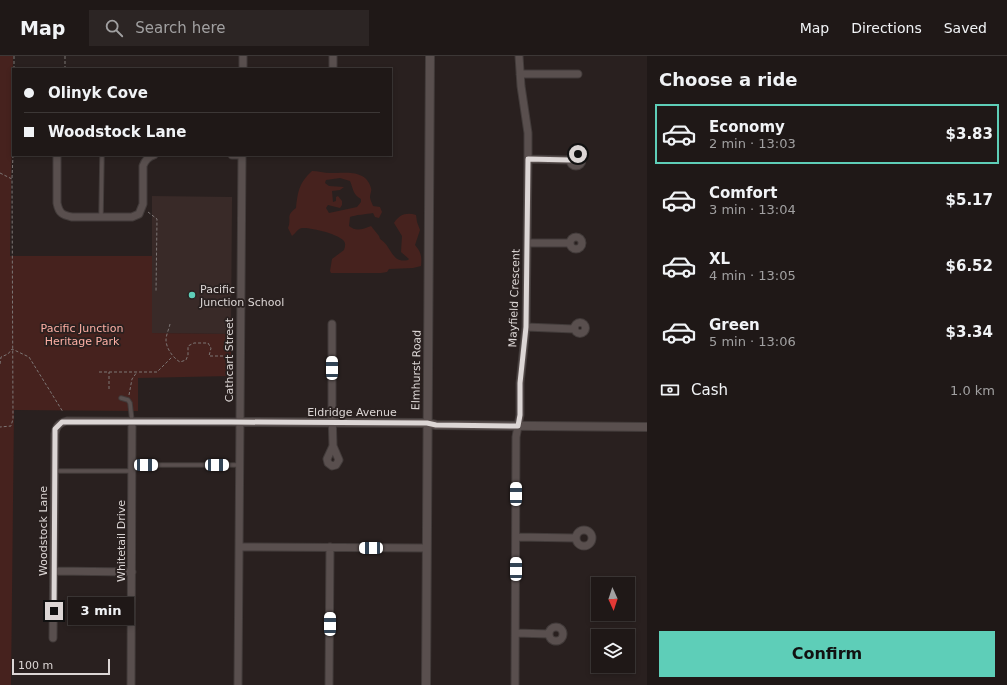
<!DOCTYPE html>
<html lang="en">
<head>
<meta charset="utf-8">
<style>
  :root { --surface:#1f1817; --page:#2c2524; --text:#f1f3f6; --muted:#a1a0a1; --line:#3c3736; --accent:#5eceb8 }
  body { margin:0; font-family:"DejaVu Sans",sans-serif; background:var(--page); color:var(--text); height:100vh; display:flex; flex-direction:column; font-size:15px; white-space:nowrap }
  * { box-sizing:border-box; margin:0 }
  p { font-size:13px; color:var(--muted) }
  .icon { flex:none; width:22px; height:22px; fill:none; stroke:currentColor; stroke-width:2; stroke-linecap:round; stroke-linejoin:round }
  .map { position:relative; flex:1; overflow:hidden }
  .details { display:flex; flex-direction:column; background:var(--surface); width:360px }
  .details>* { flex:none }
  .banner { position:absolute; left:12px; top:12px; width:380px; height:88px; border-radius:0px; box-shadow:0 2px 6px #0003,0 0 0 1px var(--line); display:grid; align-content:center; height:88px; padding:0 12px; background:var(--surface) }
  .needle { width:26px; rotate:177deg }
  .tools { position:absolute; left:591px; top:521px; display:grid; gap:8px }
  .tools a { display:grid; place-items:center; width:44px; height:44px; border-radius:0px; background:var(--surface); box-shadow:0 2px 6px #0003,0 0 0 1px var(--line); font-size:20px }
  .scale { position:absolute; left:12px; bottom:10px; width:98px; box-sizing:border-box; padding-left:4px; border:2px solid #dcd6d5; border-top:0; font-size:11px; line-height:14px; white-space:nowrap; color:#dcd6d5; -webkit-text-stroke:3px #29201f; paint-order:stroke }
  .end { position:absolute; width:18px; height:18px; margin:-9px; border:5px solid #dcd6d5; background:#111; box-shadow:0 0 0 2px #111 }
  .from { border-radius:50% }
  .bubble { position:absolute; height:28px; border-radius:0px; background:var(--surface); box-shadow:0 2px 6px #0003,0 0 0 1px var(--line); font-size:13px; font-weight:600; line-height:28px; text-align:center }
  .car { position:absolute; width:12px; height:24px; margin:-12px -6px; border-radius:5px; box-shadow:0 0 3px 1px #0007; background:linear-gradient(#fff 24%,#345 0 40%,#fff 0 76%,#345 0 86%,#fff 0) }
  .banner b { display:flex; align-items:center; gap:14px; height:38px; font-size:15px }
  .banner b+b { border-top:1px solid var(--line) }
  .banner i { width:10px; height:10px; background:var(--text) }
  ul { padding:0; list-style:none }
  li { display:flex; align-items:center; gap:12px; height:60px; margin:0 8px 6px; padding:0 4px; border:2px solid transparent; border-radius:0px }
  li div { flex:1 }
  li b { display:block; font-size:15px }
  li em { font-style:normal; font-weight:600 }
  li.current { border-color:var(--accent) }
  li>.icon { width:36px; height:36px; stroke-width:1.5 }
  h2 { padding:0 12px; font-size:18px; line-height:48px }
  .pay { display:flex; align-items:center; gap:10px; height:44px; padding:0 12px; font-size:15px }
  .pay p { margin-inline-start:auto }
  .cta { display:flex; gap:8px; margin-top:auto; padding:8px 12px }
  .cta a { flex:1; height:46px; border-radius:0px; background:var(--accent); color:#111; font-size:16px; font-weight:600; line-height:46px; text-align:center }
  header { display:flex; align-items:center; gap:24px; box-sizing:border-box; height:56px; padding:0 20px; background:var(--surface); border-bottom:1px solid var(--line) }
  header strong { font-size:19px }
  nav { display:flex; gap:22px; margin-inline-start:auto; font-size:14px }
  .search { width:280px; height:36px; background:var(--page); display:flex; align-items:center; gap:10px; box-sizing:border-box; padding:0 14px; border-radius:0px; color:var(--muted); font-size:15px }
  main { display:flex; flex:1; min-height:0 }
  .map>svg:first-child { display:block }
  .built { fill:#392a28 }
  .green { fill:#46221e; fill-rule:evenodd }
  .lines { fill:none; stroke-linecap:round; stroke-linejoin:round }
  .service-casing { stroke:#423b3a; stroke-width:5.5 }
  .minor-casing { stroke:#423b3a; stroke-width:9 }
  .tertiary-casing { stroke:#423b3a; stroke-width:10 }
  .path { stroke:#7d7675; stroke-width:1; stroke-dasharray:3 2; stroke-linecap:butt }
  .service { stroke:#594f4e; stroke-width:3.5 }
  .minor { stroke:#594f4e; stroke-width:7 }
  .tertiary { stroke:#594f4e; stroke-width:8 }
  .route { stroke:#dcd6d5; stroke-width:5 }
  .poi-dot { fill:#5eceb8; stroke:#29201f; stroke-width:1.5 }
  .labels { text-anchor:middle; stroke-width:3.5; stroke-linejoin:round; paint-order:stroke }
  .poi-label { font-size:11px; fill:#dcd6d5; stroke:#29201f; text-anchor:start }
  .street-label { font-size:11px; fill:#dcd6d5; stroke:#29201f }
  .park-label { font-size:11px; fill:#fdafa4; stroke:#29201f }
</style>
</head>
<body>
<header>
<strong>Map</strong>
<div class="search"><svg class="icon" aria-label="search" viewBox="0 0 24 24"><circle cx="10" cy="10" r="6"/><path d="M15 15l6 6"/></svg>Search here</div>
<nav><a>Map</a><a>Directions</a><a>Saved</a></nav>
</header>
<main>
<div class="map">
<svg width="647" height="629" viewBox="0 0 647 629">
  <rect width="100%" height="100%" fill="#29201f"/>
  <!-- built -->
  <path class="built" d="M152,140L232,141L231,278L152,277Z"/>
  <!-- green -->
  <path class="green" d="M0,0H13L10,200H152V277L231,278V320L138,322V355L14,354L11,629H0Z
    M312,115C318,115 324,117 330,117C345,117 366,113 371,132C372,135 370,138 370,141C370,144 372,147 373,150L380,151L382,156L379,162L375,161L373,157C367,158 355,159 350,161L349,170C356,176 363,173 371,170L379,180L380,183C392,190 391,208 408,204L409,203L401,196L402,180L394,167C399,159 406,156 416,159L417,166L420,174L415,189C421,196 422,200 421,210L413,212L389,213L387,216L381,217H331L330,215L332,203L344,194C345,191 346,188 344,185C339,178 310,171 302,172C297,173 296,177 292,180L288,172C292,162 285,160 296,152C298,135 299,127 312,115ZM340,122L350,125C353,132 353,139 361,143V146L357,151L329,157L326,152L328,149L340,152L342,149V145L338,140L336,141V145L333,146L332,135L340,134L344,131L329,130L325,127L326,124Z"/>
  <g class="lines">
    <!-- service casing -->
    <g class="service-casing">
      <path id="service" d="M101,160L102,99
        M121,342L128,344L130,347L132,365
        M132,409H239
        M55,415H132"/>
    </g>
    <!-- minor casing -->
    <g class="minor-casing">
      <path id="minor" d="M243,13V0
        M333,13V0
        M520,18H578
        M570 104a6 6 0 1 1 12 0a6 6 0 1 1-12 0Z
        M57,99V147C59,157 62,159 72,161H132L139,158L143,148V110C145,104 148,101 154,99
        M232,99H242
        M528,103L570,104
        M570 187a6 6 0 1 1 12 0a6 6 0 1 1-12 0Z
        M527,187H569
        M574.5 272a5.5 5.5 0 1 1 11 0a5.5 5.5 0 1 1-11 0Z
        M332,268V356L333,390
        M526,271L574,273
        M333,390L339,404L336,409L332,410L328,407L327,403Z
        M576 482a8 8 0 1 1 16 0a8 8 0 1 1-16 0Z
        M516,481L576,482
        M240,491L426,492
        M54,515L132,516
        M549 578a7 7 0 1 1 14 0a7 7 0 1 1-14 0Z
        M516,577L549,578
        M53,582L55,378C56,370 59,367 67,365L240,366
        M131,629L132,366
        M238,629L242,99
        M329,629L330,491
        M515,629L516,381L520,359V327L526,271L528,103V77L521,30L519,0"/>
    </g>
    <!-- tertiary casing -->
    <g class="tertiary-casing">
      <path id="tertiary" d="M240,366L427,367L436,369L647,371
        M426,629L430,0"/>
    </g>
    <!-- path -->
    <path class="path" d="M14,13V0
      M65,13V0
      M0,117L12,123L13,363L11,370L0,371
      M12,122L13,99
      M148,156L157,163L156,236
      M170,268C169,273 166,279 166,284C166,292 173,302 180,306L186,304L188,299V290L194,287H208L211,292L209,300H232
      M0,308L1,301L8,298L12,293L29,301L63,356
      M99,316H157L172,301
      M109,333V316
      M129,339L132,323L137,316"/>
    <!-- service -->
    <use href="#service" class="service"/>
    <!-- minor -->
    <use href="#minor" class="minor"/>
    <!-- tertiary -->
    <use href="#tertiary" class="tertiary"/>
  </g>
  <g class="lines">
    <!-- route -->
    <path class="route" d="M54,555L55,378V373L62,366H231L427,367L436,369L518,370L520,359V327L526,271L528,103L570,104C571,100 574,98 578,98"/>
  </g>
  <!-- markers -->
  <circle class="poi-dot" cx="192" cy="239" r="4"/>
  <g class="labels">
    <!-- poi labels -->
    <g class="poi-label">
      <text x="200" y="237">Pacific<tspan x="200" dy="13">Junction School</tspan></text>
    </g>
    <!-- street labels -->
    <g class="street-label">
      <text transform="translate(514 242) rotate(-88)" y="4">Mayfield Crescent</text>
      <text transform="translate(229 304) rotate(-90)" y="4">Cathcart Street</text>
      <text transform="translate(416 314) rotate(-89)" y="4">Elmhurst Road</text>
      <text x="352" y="360">Eldridge Avenue</text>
      <text transform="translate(43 475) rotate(-90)" y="4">Woodstock Lane</text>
      <text transform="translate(121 485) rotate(-90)" y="4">Whitetail Drive</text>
    </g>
    <!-- park labels -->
    <g class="park-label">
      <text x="82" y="276">Pacific Junction<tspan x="82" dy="13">Heritage Park</tspan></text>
    </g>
  </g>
</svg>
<div class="tools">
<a><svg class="needle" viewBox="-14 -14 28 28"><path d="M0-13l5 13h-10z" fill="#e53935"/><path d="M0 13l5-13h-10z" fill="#a1a0a1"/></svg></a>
<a><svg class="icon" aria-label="layers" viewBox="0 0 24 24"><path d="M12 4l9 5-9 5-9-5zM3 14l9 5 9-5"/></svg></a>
</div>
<div class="scale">100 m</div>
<i class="end from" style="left:578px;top:98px"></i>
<i class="end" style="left:54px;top:555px"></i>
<div class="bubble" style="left:68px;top:541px;width:66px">3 min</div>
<i class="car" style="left:332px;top:312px;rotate:0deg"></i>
<i class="car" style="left:146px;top:409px;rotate:90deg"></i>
<i class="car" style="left:217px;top:409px;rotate:90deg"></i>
<i class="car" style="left:516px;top:438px;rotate:0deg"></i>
<i class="car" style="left:371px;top:492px;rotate:270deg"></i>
<i class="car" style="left:516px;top:513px;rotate:0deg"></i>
<i class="car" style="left:330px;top:568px;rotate:0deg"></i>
<div class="banner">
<b><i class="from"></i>Olinyk Cove</b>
<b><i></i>Woodstock Lane</b>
</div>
</div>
<section class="details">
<h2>Choose a ride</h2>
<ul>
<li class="current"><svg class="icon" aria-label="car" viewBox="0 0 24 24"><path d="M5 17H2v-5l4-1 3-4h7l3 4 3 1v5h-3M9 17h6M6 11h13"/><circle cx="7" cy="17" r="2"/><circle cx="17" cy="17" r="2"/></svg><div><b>Economy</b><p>2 min · 13:03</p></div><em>$3.83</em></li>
<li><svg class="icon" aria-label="car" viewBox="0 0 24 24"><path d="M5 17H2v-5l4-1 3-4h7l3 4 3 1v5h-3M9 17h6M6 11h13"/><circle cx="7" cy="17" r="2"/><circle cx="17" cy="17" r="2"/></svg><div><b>Comfort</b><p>3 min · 13:04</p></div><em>$5.17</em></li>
<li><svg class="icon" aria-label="car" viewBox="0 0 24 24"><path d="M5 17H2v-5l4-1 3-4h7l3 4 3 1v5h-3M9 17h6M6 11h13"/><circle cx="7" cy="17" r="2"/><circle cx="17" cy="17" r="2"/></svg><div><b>XL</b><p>4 min · 13:05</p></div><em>$6.52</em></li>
<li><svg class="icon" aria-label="car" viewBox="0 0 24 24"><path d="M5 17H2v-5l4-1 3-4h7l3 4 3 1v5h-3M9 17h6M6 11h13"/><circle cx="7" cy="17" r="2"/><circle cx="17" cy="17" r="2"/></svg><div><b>Green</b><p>5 min · 13:06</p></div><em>$3.34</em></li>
</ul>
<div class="pay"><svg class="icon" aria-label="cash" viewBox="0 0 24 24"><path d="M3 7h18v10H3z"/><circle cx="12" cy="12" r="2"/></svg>Cash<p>1.0 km</p></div>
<div class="cta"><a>Confirm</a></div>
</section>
</main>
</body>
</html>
